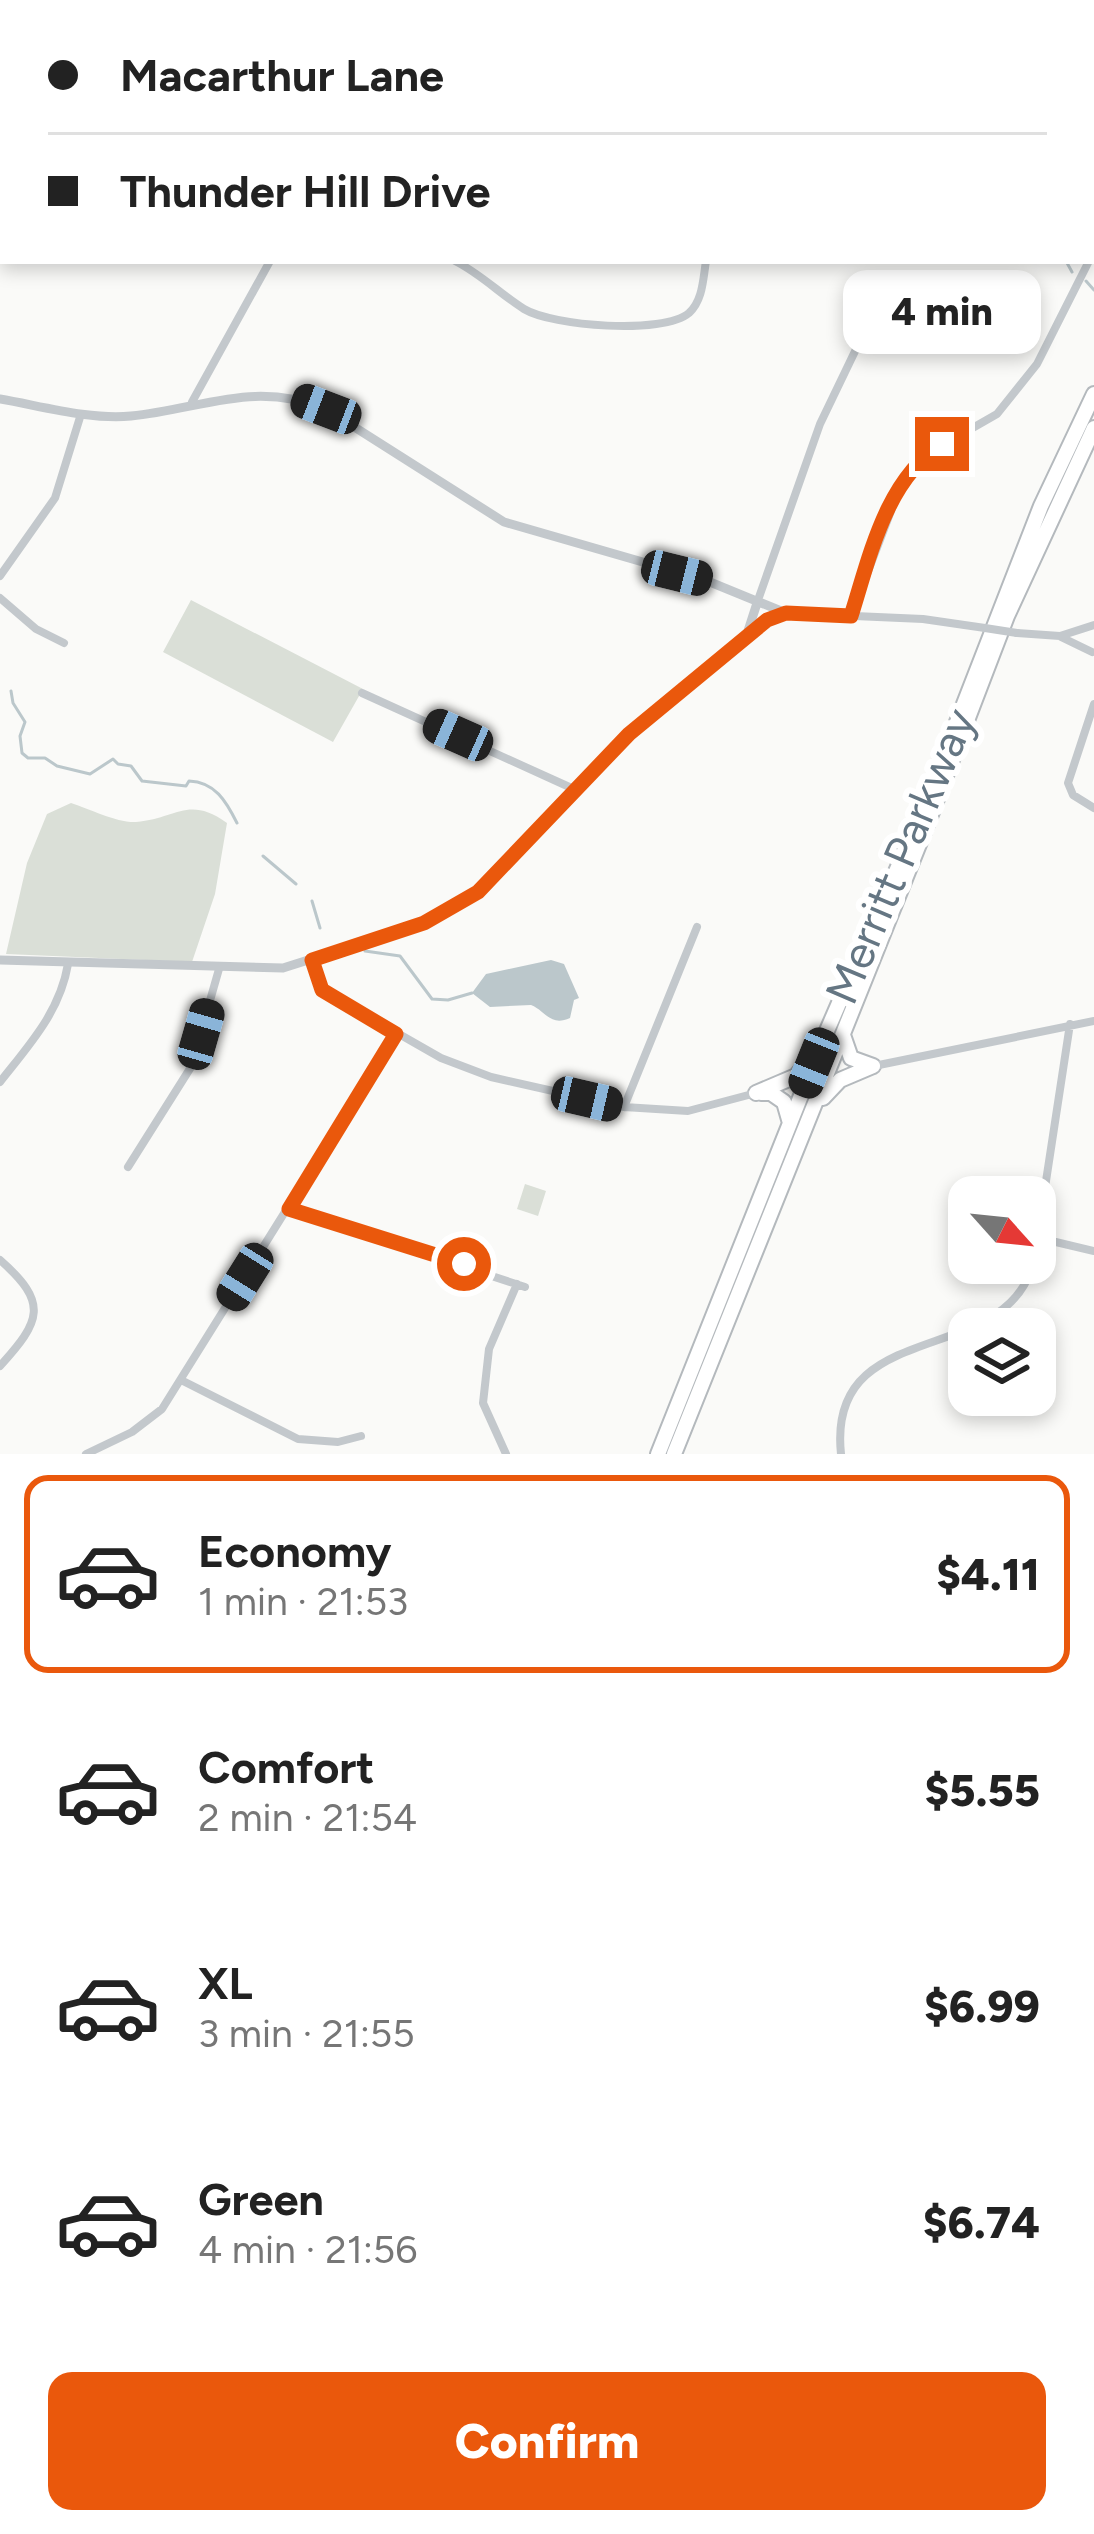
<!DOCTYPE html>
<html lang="en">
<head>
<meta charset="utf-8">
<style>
  :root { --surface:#fff; --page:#f2f2f2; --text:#222; --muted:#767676; --line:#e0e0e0; --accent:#ea580c }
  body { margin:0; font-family:Figtree,sans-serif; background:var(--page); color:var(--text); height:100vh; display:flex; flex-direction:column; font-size:45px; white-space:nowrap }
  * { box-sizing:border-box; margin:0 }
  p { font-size:39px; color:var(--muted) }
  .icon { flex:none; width:66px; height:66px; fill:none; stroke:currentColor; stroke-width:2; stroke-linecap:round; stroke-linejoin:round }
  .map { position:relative; height:1454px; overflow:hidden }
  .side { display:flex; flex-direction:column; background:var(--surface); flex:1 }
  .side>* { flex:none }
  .guide { position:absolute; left:0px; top:0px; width:1095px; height:264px; box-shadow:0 6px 18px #0003; display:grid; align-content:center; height:264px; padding:0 48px; background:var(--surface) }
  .needle { width:78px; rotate:117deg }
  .buttons { position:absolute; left:948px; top:1176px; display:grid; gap:24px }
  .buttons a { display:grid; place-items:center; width:108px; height:108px; border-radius:24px; background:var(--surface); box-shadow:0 6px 18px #0003; font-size:60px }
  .end { position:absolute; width:54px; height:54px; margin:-27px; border:15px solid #ea580c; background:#fff; box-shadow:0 0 0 6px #fff }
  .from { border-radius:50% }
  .bubble { position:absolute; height:84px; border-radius:24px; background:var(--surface); box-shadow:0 6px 18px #0003; font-size:39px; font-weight:800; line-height:84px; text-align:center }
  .car { position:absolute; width:36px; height:72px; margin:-36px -18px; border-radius:15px; box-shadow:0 0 9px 3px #0007; background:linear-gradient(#222 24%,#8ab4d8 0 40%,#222 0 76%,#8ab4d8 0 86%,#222 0) }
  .guide b { display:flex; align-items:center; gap:42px; height:114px; font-size:45px }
  .guide b+b { border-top:3px solid var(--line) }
  .guide i { width:30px; height:30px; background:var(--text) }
  ul { padding:21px 0 0; list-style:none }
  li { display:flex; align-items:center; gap:36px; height:198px; margin:0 24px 18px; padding:0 24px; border:6px solid transparent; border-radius:24px }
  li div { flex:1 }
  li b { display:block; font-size:45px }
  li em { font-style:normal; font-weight:800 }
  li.current { border-color:var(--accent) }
  li>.icon { width:108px; height:108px; stroke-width:1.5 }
  .cta { display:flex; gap:24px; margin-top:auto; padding:24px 48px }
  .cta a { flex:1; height:138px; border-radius:24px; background:var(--accent); color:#fff; font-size:48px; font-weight:800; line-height:138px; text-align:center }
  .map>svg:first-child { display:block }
  .green { fill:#dadfd7 }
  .water { fill:#bbc7cb }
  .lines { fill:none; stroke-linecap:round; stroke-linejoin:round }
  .stream { stroke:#bbc7cb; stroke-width:3 }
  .motorway-casing { stroke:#b4b9bd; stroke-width:18 }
  .minor { stroke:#c3c8cc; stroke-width:8 }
  .tertiary { stroke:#c3c8cc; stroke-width:9 }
  .motorway { stroke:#fff; stroke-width:14 }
  .minor-bridge { stroke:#c3c8cc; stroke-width:8 }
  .route { stroke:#ea580c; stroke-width:15 }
  .labels { text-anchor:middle; stroke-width:12; stroke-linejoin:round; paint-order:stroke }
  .street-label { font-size:45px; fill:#657683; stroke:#fff }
</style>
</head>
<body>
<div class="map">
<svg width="1094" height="1454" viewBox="0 0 1094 1454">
  <rect width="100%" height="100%" fill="#fafaf8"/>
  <!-- green -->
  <path class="green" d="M191,600L363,689L333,742L163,652Z
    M71,803C90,809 117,823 136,822C176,819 188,795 227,823L215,894L192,962L6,954L27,863L47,814Z
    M525,1184L546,1191L538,1216L517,1209Z"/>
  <!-- water -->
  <path class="water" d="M551,960L564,964L579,998L574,1000L570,1018C550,1027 546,1011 531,1005L490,1007L472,993L486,974Z"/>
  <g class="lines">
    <!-- stream -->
    <path class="stream" d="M700,0L704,3
      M782,3L790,0
      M1066,261L1072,272
      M1086,281L1094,290
      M11,691L13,703L25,722L20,736L22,753L28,758H45L57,766L90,774L113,759L118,764L131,766L142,781L186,786L189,781C215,782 226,801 237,823
      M263,856L296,884
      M312,901L320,928
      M365,951L400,956L432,999L448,1000L472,993"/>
    <!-- motorway casing -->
    <g class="motorway-casing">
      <path id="motorway" d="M843,1035L851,1058L873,1066
        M756,1093L796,1076L811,1058
        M761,1093H771L784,1102L790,1123
        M823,1098L840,1080L873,1066
        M658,1454L826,1033L924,807L1041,506L1094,394
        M674,1454L932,812L1007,616L1094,428"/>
    </g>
    <!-- minor -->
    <path class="minor" d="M326,0L328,3
      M510,0L514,3
      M56,3L57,0
      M375,3L380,0
      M1010,3H1019
      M0,13H3
      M1092,20H1094
      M1092,256L1094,252
      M455,261C481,274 500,294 524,309C552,326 663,335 689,313C703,300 703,279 706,261
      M192,402L270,261
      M0,576L55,498L81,414
      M0,598L36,629L64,643
      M758,600L820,424L858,345
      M786,613L923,619L985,628
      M851,616L902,482L922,457L997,414L1037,364L1089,261
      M1017,633L1060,636L1094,625
      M1061,637L1092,652
      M362,693L576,790
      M1094,704L1068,783L1073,795L1094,808
      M312,960L322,990L441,1058L491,1077L624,1107L688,1111L756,1093
      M874,1066L1094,1021
      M0,1082C29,1045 60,1012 68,964
      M624,1107L697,927
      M128,1167L191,1067L219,969
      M288,1209L525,1287
      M1039,1238L1094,1251
      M1035,1253L1070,1024
      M0,1260C49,1303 41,1321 0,1366
      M181,1380L298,1439L338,1442L361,1436
      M86,1454L132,1432L162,1409L396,1034
      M506,1454L483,1403L489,1349L517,1284
      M841,1454C826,1314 1007,1369 1033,1263"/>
    <!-- tertiary -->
    <path class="tertiary" d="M0,399C41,406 90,420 131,416C202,409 253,380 326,409L504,522L705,580L786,613
      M748,631L758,600
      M0,960L283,968L425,923L478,892L629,734L746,636L767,620L786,613"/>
    <!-- motorway -->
    <use href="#motorway" class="motorway"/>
    <!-- minor-bridge -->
    <path class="minor-bridge" d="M985,628L1017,633"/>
  </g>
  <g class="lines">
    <!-- route -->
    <path class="route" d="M464,1264L289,1209L396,1034L322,990L312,960L424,923L478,892L629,734L767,620L786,613L851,616C870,556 886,479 942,444"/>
  </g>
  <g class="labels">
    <!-- street labels -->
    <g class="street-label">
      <text transform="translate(900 856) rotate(-67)" y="16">Merritt Parkway</text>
    </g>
  </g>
</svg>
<div class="buttons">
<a><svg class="needle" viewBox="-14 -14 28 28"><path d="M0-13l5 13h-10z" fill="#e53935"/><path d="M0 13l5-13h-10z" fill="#767676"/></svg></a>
<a><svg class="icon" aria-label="layers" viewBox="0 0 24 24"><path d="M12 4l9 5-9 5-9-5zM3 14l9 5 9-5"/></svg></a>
</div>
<i class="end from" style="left:464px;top:1264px"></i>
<i class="end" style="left:942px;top:444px"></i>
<div class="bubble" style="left:843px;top:270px;width:198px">4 min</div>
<i class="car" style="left:326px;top:409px;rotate:291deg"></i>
<i class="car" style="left:677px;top:573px;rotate:104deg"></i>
<i class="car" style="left:458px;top:735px;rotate:294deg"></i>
<i class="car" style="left:201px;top:1034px;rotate:16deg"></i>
<i class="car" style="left:814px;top:1063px;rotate:202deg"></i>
<i class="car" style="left:587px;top:1099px;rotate:103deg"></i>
<i class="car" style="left:245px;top:1277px;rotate:212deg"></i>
<div class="guide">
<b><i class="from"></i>Macarthur Lane</b>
<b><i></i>Thunder Hill Drive</b>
</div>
</div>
<section class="side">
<ul>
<li class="current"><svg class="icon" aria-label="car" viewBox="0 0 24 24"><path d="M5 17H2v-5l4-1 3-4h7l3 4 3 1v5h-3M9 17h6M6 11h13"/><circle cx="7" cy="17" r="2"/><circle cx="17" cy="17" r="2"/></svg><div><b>Economy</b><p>1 min · 21:53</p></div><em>$4.11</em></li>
<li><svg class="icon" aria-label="car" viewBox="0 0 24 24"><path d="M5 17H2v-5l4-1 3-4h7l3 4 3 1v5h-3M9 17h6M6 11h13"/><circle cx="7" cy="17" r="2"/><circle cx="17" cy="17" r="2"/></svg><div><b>Comfort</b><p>2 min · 21:54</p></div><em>$5.55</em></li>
<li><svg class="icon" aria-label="car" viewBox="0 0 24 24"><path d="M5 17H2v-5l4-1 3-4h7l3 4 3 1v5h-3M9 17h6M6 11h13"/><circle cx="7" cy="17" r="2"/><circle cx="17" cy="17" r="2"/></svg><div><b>XL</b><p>3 min · 21:55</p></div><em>$6.99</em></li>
<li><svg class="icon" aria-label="car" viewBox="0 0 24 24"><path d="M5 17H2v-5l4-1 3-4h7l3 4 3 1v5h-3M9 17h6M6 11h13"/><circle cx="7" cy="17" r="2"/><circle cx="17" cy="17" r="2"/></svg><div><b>Green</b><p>4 min · 21:56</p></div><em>$6.74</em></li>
</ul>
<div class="cta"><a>Confirm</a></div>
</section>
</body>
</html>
